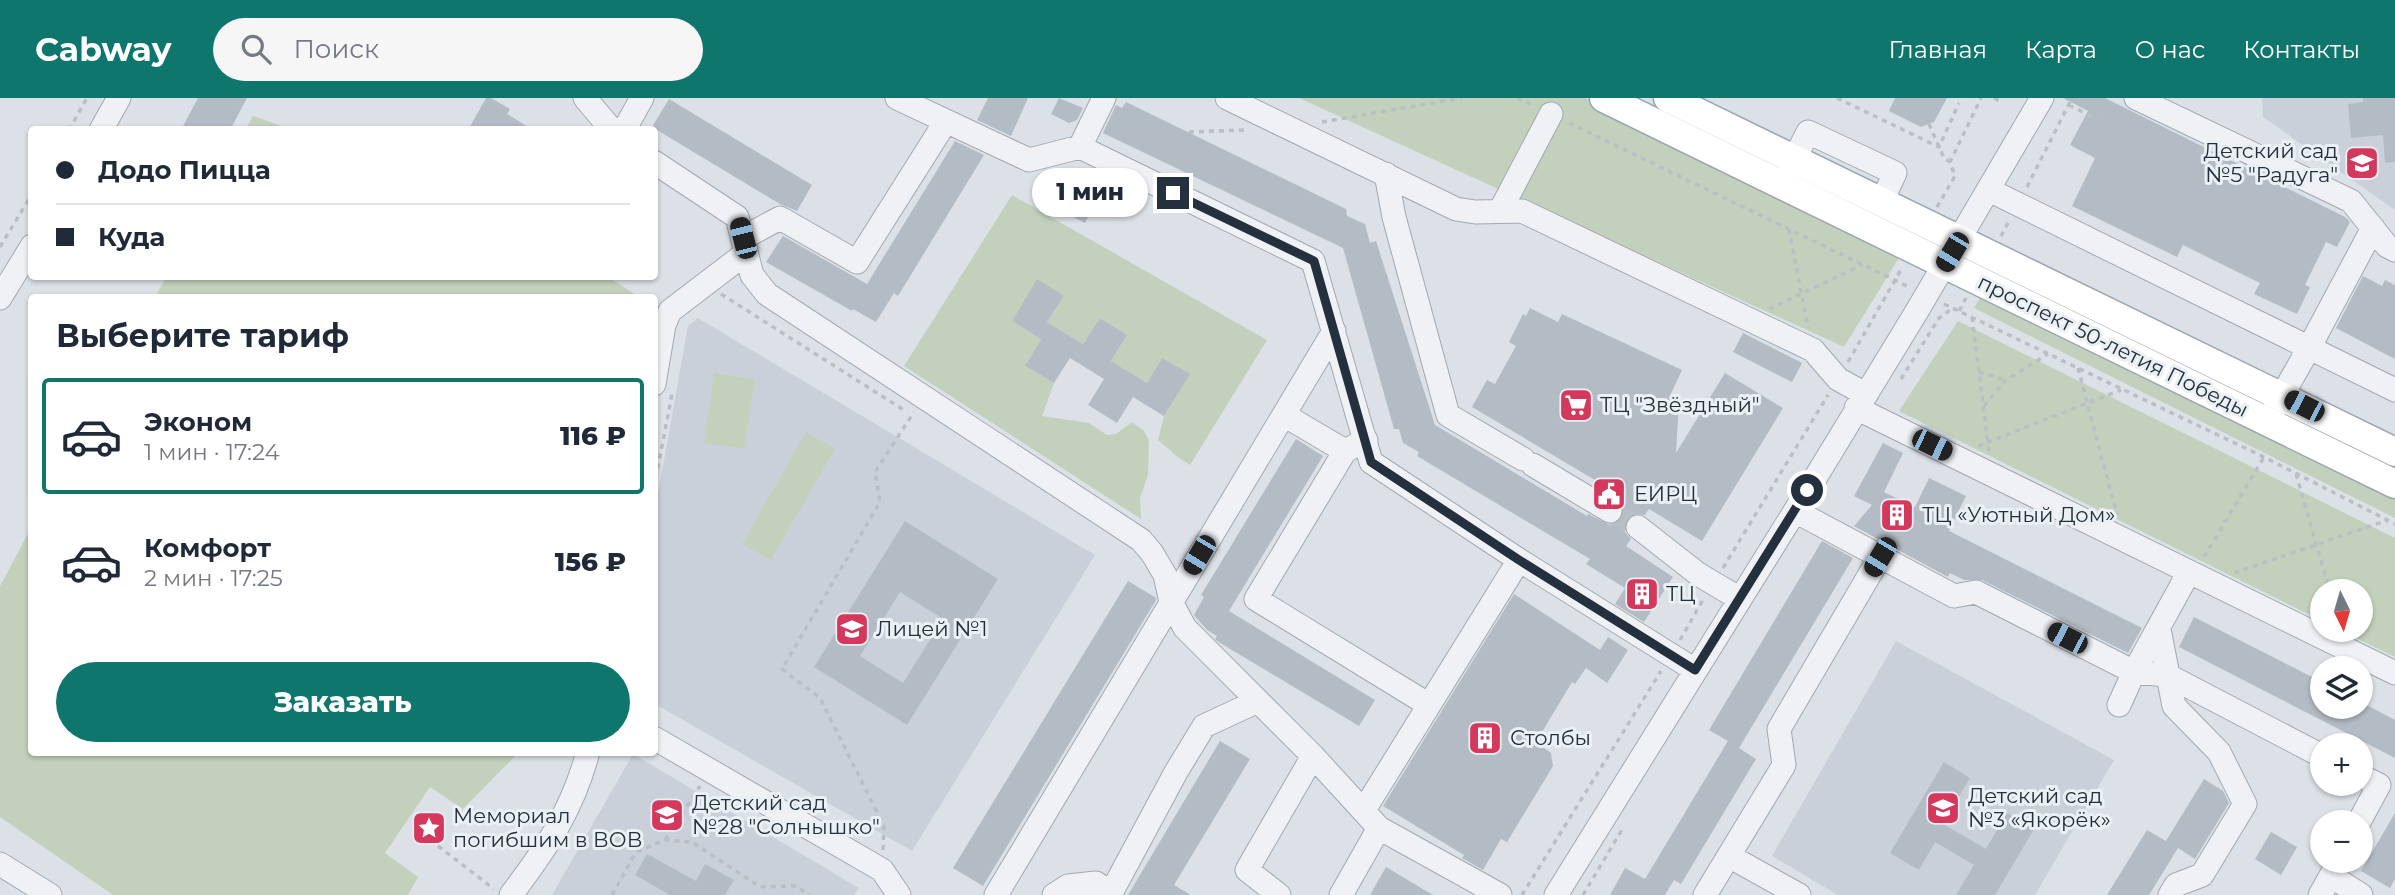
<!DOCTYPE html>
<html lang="ru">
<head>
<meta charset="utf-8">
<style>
  :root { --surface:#fff; --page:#f6f6f7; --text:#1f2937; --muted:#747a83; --line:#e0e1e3; --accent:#0f766e }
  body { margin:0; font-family:Montserrat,sans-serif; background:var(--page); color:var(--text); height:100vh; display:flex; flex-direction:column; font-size:26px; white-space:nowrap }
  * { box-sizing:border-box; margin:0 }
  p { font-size:23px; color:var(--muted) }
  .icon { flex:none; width:38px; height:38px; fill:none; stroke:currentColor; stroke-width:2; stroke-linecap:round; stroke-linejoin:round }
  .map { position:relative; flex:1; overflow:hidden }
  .side { position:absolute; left:28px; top:196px; width:630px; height:462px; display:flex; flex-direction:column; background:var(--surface); border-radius:7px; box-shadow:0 2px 5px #0004 }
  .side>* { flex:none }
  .banner { position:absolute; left:28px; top:28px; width:630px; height:154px; border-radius:7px; box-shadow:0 2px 5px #0004; display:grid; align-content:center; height:154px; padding:0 28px; background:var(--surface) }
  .needle { width:46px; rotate:175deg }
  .fabs { position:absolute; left:2310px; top:481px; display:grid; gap:14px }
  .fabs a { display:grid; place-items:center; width:63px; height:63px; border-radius:50%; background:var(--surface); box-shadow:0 2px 5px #0004; font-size:35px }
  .end { position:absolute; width:32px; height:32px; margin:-16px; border:9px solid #25303e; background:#fff; box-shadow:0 0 0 4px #fff }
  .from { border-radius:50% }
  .bubble { position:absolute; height:49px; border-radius:24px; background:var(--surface); box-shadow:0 2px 5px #0004; font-size:23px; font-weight:800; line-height:49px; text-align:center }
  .car { position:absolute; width:21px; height:42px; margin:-21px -10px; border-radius:9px; box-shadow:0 0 5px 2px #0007; background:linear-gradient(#222 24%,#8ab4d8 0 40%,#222 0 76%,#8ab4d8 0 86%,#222 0) }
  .banner b { display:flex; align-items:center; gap:24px; height:66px; font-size:26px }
  .banner b+b { border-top:2px solid var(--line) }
  .banner i { width:18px; height:18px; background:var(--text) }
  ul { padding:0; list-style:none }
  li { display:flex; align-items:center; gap:21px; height:116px; margin:0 14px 10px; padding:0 14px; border:4px solid transparent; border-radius:7px }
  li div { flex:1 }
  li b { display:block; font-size:26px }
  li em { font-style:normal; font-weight:800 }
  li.selected { border-color:var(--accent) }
  li>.icon { width:63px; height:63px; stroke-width:1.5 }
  h2 { padding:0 28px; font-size:32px; line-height:84px }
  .cta { display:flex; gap:14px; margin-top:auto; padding:14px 28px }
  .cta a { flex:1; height:80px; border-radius:42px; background:var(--accent); color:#fff; font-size:28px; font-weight:800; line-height:80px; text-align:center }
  header { display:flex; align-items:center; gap:42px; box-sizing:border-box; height:98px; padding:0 35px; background:var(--accent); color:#fff }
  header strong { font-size:33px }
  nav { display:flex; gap:38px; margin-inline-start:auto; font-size:24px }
  .search { width:490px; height:63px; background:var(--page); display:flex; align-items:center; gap:18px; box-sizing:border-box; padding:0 24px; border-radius:38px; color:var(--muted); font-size:26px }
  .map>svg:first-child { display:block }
  .built { fill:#cad0d9 }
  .green { fill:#c3d1bc }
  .building { fill:#b3bbc4; fill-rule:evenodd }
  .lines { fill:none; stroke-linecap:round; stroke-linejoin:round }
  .minor-tunnel { stroke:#b7bec5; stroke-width:23; stroke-dasharray:23 11; stroke-linecap:butt }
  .minor-casing { stroke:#a1a8b1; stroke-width:25 }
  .major-casing { stroke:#9ba6b3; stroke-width:31 }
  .path { stroke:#babfc5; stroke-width:3.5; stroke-dasharray:5 5; stroke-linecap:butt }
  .minor { stroke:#eff1f5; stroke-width:23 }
  .major { stroke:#fff; stroke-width:28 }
  .route { stroke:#25303e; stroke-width:9 }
  .labels { text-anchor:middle; stroke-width:6; stroke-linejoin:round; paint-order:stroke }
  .poi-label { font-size:21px; fill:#25303e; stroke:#ebf0f5; text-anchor:start }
  .street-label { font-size:21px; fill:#25303e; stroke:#ebf0f5 }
</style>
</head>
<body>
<header>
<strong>Cabway</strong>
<div class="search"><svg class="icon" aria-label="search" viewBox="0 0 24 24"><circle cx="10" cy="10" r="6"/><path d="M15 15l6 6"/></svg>Поиск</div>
<nav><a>Главная</a><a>Карта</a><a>О нас</a><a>Контакты</a></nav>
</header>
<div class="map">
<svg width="2395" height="797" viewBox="0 0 2395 797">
  <rect width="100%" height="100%" fill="#dce1e7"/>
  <!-- built -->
  <path class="built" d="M2262,0H2395V112L2263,19Z
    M698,220L1095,457L912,753L655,606V413L688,228Z
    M1896,543L2114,662L2035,797H1838L1772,758Z
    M633,656L859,790L854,797H552Z"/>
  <!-- green -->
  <path class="green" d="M1299,0H1585L1902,155L1844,249Z
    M253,18L291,31H246Z
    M1012,97L1267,242L1190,367L1179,360L1158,342L1164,318L1189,276L1162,260L1147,285L1111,263L1127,237L1100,220L1083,246L1047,224L1064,198L1037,182L1012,223L1041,241L1025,268L1054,285L1042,318L1089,325L1107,337L1116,336L1132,324L1144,333L1149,343L1148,377L1140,400L1141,421L904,268Z
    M167,178H607L639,199H155Z
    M1981,198L2395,400V420L1974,210Z
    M1958,223L2395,440V559L2340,532H2361V494H2322V523L1899,313Z
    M714,275L755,281L744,351L704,345Z
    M806,334L835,351L771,462L742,446Z
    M31,430L32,654L518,655L463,711L430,689L385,755L418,779L408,797H113L0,719V488Z"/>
  <!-- building -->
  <path class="building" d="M198,0H247L230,32H181Z
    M486,0H491L510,11L507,16L533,32H468Z
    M988,0H1028L1011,38L977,22Z
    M1059,0L1083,10L1077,22L1069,25L1051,16Z
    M1895,0H1947L1934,24L1921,29L1889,13Z
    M2063,0H2105L2345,119L2350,124L2337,149L2326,144L2305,187L2310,189L2297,216L2254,196L2260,185L2183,147L2177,159L2072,108L2095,60L2070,47L2088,13Z
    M2363,0H2395V64L2385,65L2383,37L2351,40L2348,6L2363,4Z
    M669,1L812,87L797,113L780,106L652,29Z
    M1126,4L1346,111L1347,118L1365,126L1370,145L1376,143L1435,327L1587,418L1588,416L1610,427L1622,421L1624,413L1618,401L1602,392L1605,388L1472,309L1487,282L1495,286L1516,248L1509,244L1523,216L1526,218L1530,210L1558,224L1562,216L1682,272L1669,300L1679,305L1676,355L1725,275L1783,310L1702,443L1649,411L1645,417L1633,416L1627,421L1625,434L1631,441L1626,448L1673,479L1644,524L1615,506L1625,490L1586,466L1590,461L1417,358L1419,354L1403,345L1399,331H1394L1343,150L1103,35L1116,7L1122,10Z
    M955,43L984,57L898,198L894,195L876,224L853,211L852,213L766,164L783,138L867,186Z
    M1067,88L1096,103L1085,125L1056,110Z
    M2363,178L2382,188L2385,182L2395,187V261L2336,230Z
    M1037,181L1064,198L1047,224L1083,246L1100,220L1127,237L1111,263L1147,285L1162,260L1190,276L1164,318L1133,299L1117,325L1088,307L1104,281L1070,260L1054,285L1025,268L1041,241L1012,223Z
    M1743,235L1802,265L1792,284L1733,254Z
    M1296,341L1323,358L1229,513L1375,602L1359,628L1217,543L1215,541L1217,538L1207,532L1194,517L1204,499L1201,497Z
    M1883,345L1903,355L1884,394L1915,409L1929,380L1966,398L1949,433L2142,530L2128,555L1982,482H1964L1950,475L1948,479L1854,428L1872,407L1854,398Z
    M905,423L998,481L907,627L814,569ZM900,494L943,521L903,585L860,558Z
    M1822,443L1853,460L1739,650L1756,661L1681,786L1674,782L1665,797H1610L1625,770L1645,781L1728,643L1709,632Z
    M1128,483L1156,500V502L983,788L953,770Z
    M1514,496L1600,552L1608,539L1628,552L1607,585L1586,570L1575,586L1572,584L1536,644L1551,655L1553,668L1507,744L1501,741L1483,772L1462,760L1464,757L1383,708Z
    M2194,519L2322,584V609H2361V604L2395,622V660L2179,549Z
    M1220,643L1250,661L1174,787L1191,797H1128Z
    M1944,664L1970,680L1943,726L1986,751L2007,715L2034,731L1995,797H1956L1974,767L1935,744L1919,772L1890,755Z
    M2204,681L2223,693L2229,705L2195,761L2178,750L2149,797H2107L2147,732L2166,743Z
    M2395,715V781L2390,790L2361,773Z
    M2271,734L2297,749L2281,777L2255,761Z
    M647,756L696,783L705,766L734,782L725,797H670L635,777Z
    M1386,769L1433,797H1370Z"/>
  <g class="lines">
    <!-- minor-tunnel -->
    <path class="minor-tunnel" d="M1610,413L1638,429"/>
    <!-- minor casing -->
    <g class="minor-casing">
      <path id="minor" d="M585,0L612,32
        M897,0L1029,62L1080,49L1313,163L1371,364L1519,462L1695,572
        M1227,0L1456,111L1475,114L1522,113L1813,252L1838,281L1865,296
        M2136,0L2351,103L2387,148L2395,152
        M101,32L119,0
        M624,32L642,0
        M1080,49L1104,0
        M1794,62L1808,34L1895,75L1881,105
        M654,64L737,119L752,177L767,196L1141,442L1152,455L1165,477L1171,504L1185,530L1313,658L1379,730L1500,797
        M1386,76L1394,119L1448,317L1523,361
        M1989,92L2395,292
        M1500,113L1551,16
        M743,140L780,120L857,164L946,23
        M0,200L32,148
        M654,286L664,227L670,213L746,155
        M1856,310L2395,575
        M1284,317L1345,353
        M2268,322L2309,250L2373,130
        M1366,342L1345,353L1256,501L1429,607
        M1533,367L1610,413
        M1795,413L1954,498L1976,494L2134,574L2167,577L2322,658
        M1638,429L1698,476L1740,501
        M2159,531L2174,608L2219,654L2245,706L2202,777L2176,787L2170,797
        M2119,607L2134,574L2189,474
        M654,640L882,772L899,797
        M1364,712L1519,462
        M2359,724L2379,687L2361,678
        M1729,758L1799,797
        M0,766L50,797
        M2331,778L2361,797
        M511,797C547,749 572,713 588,654
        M996,797L1334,233
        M1054,797L1068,788L1096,785L1110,795
        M1110,797L1176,674L1204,628L1258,603
        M1279,797L1247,772L1313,658
        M1341,797L1379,730
        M1556,797L1795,413L1917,213L2042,0
        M1705,797L1784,667L1779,631L1880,459
        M2320,797L2339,763"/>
    </g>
    <!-- major casing -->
    <g class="major-casing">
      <path id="major" d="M1604,0L2395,386
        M1668,0L2395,354"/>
    </g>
    <!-- path -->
    <path class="path" d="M1517,0L1534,8
      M1837,0L1939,49L1959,5
      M1994,0L2001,4
      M2069,7L2097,21
      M1322,24L1462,0
      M1569,25L1909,189
      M1929,26L1944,60L1950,64
      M69,32L87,0
      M1189,34L1245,32
      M2027,89L2072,0
      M1937,109L1955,78L1950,64L1981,0
      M1789,131L1808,230
      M2001,138L2009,123
      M0,149L32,96
      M721,196L907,314
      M1944,206L2264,359L2395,426
      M1769,211L1862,167
      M1959,213L1966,200
      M1972,219L1989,353
      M1848,264L1902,170
      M2078,270L2117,417
      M1979,274L2006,282
      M1901,281L1939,220L1953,210
      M1984,308L2006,282L2048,256
      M1978,348L2121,292
      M2296,376L2330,494
      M654,390L672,296
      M2204,459L2264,359
      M1723,470L1828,297
      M2234,475L2388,422
      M1680,542L1704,500
      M665,742L700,688
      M438,748L494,791
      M883,752L884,728L820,600L782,571L880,404L875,374L914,314
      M612,797L636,754L665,742L692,744L760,789L795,788L810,797
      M1522,797L1661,573
      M1583,797L1623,730"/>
    <!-- minor -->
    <use href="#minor" class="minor"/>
    <!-- major -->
    <use href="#major" class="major"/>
  </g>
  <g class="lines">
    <!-- route -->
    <path class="route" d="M1173,95L1314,163L1371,364L1519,462L1695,572L1807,392"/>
  </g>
  <!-- icons -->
  <defs>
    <g id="school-square" transform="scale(1.75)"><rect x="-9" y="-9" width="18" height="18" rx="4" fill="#d4395d" stroke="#ebf0f5"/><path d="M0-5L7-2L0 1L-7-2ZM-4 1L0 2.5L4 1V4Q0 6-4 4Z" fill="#fff"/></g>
    <g id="supermarket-square" transform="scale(1.75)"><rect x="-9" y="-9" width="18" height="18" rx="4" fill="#d4395d" stroke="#ebf0f5"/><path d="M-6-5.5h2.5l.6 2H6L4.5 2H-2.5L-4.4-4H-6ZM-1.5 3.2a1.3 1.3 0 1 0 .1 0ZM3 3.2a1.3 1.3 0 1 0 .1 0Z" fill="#fff"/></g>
    <g id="civic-square" transform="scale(1.75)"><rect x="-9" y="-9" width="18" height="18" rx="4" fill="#d4395d" stroke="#ebf0f5"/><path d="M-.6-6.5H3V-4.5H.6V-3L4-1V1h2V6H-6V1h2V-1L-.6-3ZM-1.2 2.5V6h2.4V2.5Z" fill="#fff"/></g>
    <g id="building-square" transform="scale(1.75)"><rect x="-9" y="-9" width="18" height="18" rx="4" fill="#d4395d" stroke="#ebf0f5"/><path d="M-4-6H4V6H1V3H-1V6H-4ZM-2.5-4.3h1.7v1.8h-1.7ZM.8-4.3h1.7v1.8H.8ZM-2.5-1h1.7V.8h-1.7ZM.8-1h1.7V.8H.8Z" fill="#fff"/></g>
    <g id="sight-square" transform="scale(1.75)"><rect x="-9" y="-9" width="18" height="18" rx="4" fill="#d4395d" stroke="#ebf0f5"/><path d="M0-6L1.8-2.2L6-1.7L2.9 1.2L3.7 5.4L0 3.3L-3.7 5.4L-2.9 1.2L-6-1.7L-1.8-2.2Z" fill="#fff"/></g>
  </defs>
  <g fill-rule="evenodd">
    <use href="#school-square" x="2362" y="65"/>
    <use href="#supermarket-square" x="1576" y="307"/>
    <use href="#civic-square" x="1609" y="396"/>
    <use href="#building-square" x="1897" y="417"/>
    <use href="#building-square" x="1642" y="496"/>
    <use href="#school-square" x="852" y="531"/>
    <use href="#building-square" x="1485" y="640"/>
    <use href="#school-square" x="1943" y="710"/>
    <use href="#school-square" x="667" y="717"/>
    <use href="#sight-square" x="429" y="730"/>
  </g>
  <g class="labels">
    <!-- poi labels -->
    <g class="poi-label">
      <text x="2338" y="60" text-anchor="end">Детский сад<tspan x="2338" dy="24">№5 "Радуга"</tspan></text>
      <text x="1600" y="314">ТЦ "Звёздный"</text>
      <text x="1634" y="403">ЕИРЦ</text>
      <text x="1922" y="424">ТЦ «Уютный Дом»</text>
      <text x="1666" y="503">ТЦ</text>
      <text x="876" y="538">Лицей №1</text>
      <text x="1510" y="647">Столбы</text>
      <text x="1968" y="705">Детский сад<tspan x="1968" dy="24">№3 «Якорёк»</tspan></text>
      <text x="692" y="712">Детский сад<tspan x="692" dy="24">№28 "Солнышко"</tspan></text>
      <text x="453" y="725">Мемориал<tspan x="453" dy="24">погибшим в ВОВ</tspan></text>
    </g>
    <!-- street labels -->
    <g class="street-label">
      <text transform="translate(2113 248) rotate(26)" y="7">проспект 50-летия Победы</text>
    </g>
  </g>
</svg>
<div class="fabs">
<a><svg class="needle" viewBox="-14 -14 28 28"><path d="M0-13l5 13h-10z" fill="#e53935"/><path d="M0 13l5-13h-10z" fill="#747a83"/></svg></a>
<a><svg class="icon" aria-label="layers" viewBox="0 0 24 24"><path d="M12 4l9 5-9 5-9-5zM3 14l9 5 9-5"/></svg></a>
<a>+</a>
<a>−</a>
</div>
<i class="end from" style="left:1807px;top:392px"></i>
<i class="end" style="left:1173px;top:95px"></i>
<div class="bubble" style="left:1032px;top:70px;width:116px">1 мин</div>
<i class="car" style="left:743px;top:140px;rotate:346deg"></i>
<i class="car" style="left:1952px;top:154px;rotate:211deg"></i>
<i class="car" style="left:2304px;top:308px;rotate:297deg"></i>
<i class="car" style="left:1932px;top:347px;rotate:116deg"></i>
<i class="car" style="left:1199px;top:457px;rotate:211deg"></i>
<i class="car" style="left:1880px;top:459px;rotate:211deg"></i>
<i class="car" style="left:2067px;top:540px;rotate:297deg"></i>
<div class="banner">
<b><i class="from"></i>Додо Пицца</b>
<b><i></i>Куда</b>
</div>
<section class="side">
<h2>Выберите тариф</h2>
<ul>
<li class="selected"><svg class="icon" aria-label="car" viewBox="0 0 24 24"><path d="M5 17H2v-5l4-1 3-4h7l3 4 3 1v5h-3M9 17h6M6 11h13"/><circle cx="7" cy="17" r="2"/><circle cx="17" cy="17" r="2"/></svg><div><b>Эконом</b><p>1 мин · 17:24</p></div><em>116 ₽</em></li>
<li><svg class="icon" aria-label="car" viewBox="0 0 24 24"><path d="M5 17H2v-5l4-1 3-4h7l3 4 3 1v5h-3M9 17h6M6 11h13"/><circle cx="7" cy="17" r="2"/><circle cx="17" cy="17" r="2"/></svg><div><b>Комфорт</b><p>2 мин · 17:25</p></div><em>156 ₽</em></li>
</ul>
<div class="cta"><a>Заказать</a></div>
</section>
</div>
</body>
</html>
